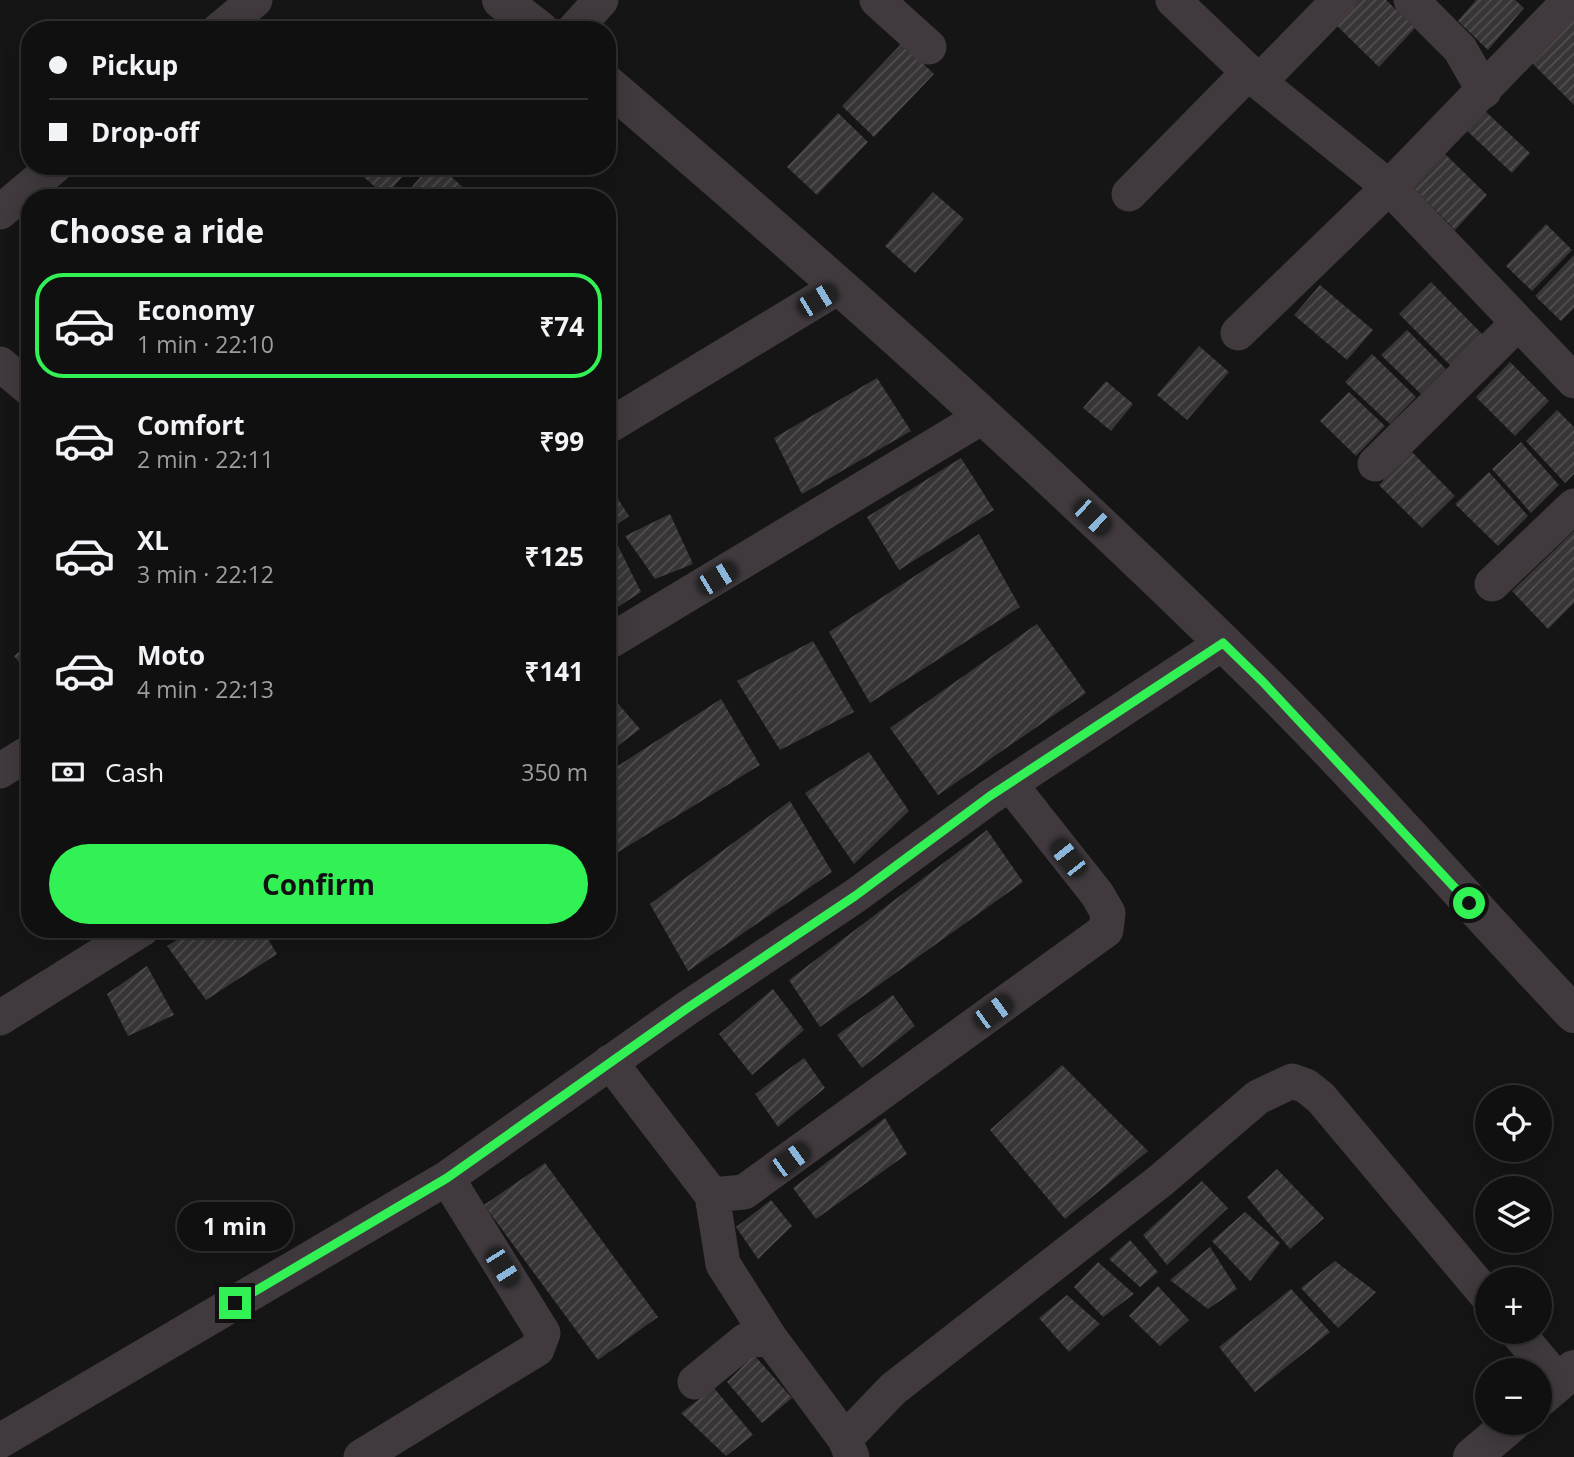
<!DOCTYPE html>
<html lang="en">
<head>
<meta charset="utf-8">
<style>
  :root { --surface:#101010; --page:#191919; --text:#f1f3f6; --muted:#9c9d9f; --line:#303030; --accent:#32f155 }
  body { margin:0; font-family:"Open Sans",sans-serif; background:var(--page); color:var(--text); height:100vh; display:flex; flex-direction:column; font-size:26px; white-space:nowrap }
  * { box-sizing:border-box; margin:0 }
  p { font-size:23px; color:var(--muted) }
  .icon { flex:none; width:38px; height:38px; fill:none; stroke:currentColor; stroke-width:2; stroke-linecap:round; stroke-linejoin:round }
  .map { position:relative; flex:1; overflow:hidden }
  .sheet { position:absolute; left:21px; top:189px; width:595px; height:749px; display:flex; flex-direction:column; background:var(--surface); border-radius:28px; box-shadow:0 4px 18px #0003,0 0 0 2px var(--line) }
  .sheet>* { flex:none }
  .top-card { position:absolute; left:21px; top:21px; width:595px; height:154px; border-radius:28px; box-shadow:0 4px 18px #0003,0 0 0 2px var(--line); display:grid; align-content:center; height:154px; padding:0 28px; background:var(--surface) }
  .tools { position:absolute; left:1475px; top:1085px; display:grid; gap:14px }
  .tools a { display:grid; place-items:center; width:77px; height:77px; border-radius:50%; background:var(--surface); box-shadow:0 4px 18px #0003,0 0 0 2px var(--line); font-size:35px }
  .end { position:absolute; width:32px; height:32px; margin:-16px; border:9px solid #32f155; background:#111; box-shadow:0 0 0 4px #111 }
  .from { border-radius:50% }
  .bubble { position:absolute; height:49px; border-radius:24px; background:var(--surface); box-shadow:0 4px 18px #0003,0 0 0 2px var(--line); font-size:23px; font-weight:700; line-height:49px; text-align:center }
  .car { position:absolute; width:21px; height:42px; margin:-21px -10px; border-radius:9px; box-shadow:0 0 5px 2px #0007; background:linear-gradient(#222 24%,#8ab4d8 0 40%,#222 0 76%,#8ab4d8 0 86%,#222 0) }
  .top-card b { display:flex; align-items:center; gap:24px; height:66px; font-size:26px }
  .top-card b+b { border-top:2px solid var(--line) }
  .top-card i { width:18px; height:18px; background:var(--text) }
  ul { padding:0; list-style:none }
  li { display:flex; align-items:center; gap:21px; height:105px; margin:0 14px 10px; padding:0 14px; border:4px solid transparent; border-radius:28px }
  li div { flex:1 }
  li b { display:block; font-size:26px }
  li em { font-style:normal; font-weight:700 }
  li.selected { border-color:var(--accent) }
  li>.icon { width:63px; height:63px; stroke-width:1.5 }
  h2 { padding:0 28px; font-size:32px; line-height:84px }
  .pay { display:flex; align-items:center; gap:18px; height:77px; padding:0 28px; font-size:26px }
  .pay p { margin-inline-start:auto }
  .button { display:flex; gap:14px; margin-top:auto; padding:14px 28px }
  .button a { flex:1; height:80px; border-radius:42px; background:var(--accent); color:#111; font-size:28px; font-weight:700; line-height:80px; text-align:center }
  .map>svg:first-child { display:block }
  .building { fill:url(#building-hatch) }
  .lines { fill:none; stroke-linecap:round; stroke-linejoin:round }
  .minor { stroke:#403a3e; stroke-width:35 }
  .tertiary { stroke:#403a3e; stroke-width:38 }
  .route { stroke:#32f155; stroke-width:9 }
</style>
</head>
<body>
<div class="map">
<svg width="1574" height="1457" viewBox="0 0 1574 1457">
  <defs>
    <pattern id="building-hatch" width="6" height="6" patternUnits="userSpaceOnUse" patternTransform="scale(1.75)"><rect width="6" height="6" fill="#383537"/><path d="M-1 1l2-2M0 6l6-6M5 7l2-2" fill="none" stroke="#534f52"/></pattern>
  </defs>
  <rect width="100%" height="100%" fill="#161515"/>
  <!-- building -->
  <path class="building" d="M1355,0H1386L1415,28L1379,67L1334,23Z
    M1476,0H1515L1524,8L1488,50L1458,21Z
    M1574,19V105L1532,63Z
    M902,43L934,74L874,137L842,106Z
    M1484,110L1530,153L1512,173L1466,130Z
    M838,113L868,142L817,195L787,167Z
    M1439,148L1487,195L1455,230L1407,181Z
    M357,166H412L385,196L355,169Z
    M430,166H439L465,189L457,198H402Z
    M933,192L964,219L915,273L885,246Z
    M1546,224L1572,250L1532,291L1506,266Z
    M1574,255V308L1561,321L1535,296Z
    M1431,282L1484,336L1452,367L1399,314Z
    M1320,285L1373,330L1347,360L1294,315Z
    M1407,330L1446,369L1421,394L1381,355Z
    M1199,346L1229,372L1187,420L1157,395Z
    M1372,354L1416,397L1390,424L1345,382Z
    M1510,362L1549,401L1515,436L1476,397Z
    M877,378L911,431L802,494L774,438Z
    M1106,381L1133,404L1111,431L1083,408Z
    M1349,392L1385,426L1356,456L1320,421Z
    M1557,410L1574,427V474L1565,483L1526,441Z
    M1521,442L1559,485L1531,513L1492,469Z
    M1411,451L1455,496L1422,528L1379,485Z
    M961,458L994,510L899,570L867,517Z
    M1489,472L1528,516L1498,546L1455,504Z
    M607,482L629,516L607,532Z
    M670,514L693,564L655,579L625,536Z
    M1574,531V603L1548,629L1512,591Z
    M979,534L1020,607L870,703L829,632Z
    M618,546L641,592L607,614V552Z
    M1037,624L1086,693L938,795L890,728Z
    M813,641L854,712L780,750L737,681Z
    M30,643V675L14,656Z
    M607,691L640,729L607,754Z
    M721,699L760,765L607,859V773Z
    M869,752L909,811L854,864L805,793Z
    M30,790V804L22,796Z
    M790,801L832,872L688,971L650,904Z
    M987,830L1023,882L820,1027L789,980Z
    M196,929H262L277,954L206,1000L167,946Z
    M147,966L174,1015L128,1036L107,994Z
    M773,989L804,1030L752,1075L719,1034Z
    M893,995L915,1026L862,1068L837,1035Z
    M804,1058L825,1088L778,1127L755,1094Z
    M1062,1065L1148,1151L1065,1219L990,1130Z
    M885,1118L907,1154L816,1219L793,1188Z
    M545,1163L658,1317L598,1360L484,1205Z
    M1277,1169L1324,1218L1290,1249L1247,1197Z
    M1202,1181L1228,1208L1167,1265L1143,1235Z
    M771,1200L792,1226L758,1259L736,1227Z
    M1245,1212L1280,1243L1250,1281L1212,1241Z
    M1130,1240L1158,1272L1140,1287L1109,1259Z
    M1210,1247L1237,1289L1208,1309L1170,1280Z
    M1335,1261L1376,1292L1338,1328L1301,1288Z
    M1098,1262L1134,1294L1103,1317L1074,1287Z
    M1158,1286L1189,1320L1160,1346L1129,1316Z
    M1291,1289L1330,1332L1255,1392L1219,1347Z
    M1067,1295L1100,1324L1069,1352L1039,1318Z
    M754,1355L792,1398L762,1423L727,1382Z
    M714,1388L753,1435L726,1456L681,1413Z"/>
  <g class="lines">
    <!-- minor -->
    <path class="minor" d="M877,0L929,47
      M1173,0L1259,82L1389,187L1574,381
      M1411,0L1460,49L1484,91
      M219,30L255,0
      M574,30L601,0
      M1259,82L1339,0
      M1129,194L1249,72
      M0,212L55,166
      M1238,333L1389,187L1570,0
      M0,364L30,389
      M607,427L840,286
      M1375,464L1518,323
      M1492,584L1574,506
      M607,643L982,417
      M0,771L30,752
      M0,1018L142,929
      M610,1062L712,1195L723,1264L770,1338
      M712,1195L744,1192L1106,930L1108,913L1097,894L1010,784
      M1517,1332L1559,1382
      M695,1382L745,1341L770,1338L845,1439L852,1457
      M845,1439L893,1389L1160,1181L1258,1097L1292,1081L1306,1086L1321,1098L1488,1297
      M0,1441L447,1178
      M361,1457L537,1349L543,1333L447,1178L686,1009L855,896L990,797L1223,643"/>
    <!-- tertiary -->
    <path class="tertiary" d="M501,0L540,30
      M607,84C831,276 1051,472 1260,679C1368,786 1469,904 1574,1014
      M1540,1398L1574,1369
      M1472,1457L1512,1423"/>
  </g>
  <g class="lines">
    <!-- route -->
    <path class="route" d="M235,1303L447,1178L686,1009L855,896L990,796L1223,643L1263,682L1469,903"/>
  </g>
</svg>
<div class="tools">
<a><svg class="icon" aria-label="locate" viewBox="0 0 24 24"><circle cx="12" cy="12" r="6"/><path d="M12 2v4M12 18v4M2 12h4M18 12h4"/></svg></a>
<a><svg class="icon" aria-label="layers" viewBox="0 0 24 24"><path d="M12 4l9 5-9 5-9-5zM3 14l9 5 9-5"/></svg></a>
<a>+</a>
<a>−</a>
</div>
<i class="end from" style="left:1469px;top:903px"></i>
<i class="end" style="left:235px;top:1303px"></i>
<div class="bubble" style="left:177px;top:1202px;width:116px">1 min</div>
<i class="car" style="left:817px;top:300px;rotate:59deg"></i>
<i class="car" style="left:1092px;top:517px;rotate:134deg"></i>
<i class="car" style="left:717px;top:578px;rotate:59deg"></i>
<i class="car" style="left:1068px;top:858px;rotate:322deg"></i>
<i class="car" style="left:993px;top:1012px;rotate:54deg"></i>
<i class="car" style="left:790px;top:1160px;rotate:54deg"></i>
<i class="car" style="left:502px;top:1267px;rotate:148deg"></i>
<div class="top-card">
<b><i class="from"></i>Pickup</b>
<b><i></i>Drop-off</b>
</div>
<section class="sheet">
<h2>Choose a ride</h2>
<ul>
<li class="selected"><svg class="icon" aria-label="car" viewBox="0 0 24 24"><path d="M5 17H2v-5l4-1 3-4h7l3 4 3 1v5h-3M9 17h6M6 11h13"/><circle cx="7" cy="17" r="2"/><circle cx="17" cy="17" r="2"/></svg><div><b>Economy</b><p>1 min · 22:10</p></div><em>₹74</em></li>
<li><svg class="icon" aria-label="car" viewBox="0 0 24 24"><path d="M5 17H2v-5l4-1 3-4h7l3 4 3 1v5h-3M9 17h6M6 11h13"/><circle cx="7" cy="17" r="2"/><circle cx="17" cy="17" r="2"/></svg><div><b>Comfort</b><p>2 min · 22:11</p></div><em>₹99</em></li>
<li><svg class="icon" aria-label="car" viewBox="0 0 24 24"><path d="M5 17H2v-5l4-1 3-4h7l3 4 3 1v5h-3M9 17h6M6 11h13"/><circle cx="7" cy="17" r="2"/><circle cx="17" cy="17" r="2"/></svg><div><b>XL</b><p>3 min · 22:12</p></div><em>₹125</em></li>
<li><svg class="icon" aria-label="car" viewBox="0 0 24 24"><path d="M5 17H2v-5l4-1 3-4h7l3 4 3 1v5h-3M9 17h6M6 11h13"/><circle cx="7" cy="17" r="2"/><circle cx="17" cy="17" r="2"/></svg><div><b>Moto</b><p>4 min · 22:13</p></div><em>₹141</em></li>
</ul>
<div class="pay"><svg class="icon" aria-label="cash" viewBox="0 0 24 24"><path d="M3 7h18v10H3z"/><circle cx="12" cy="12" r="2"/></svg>Cash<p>350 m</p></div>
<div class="button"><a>Confirm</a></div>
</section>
</div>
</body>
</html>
